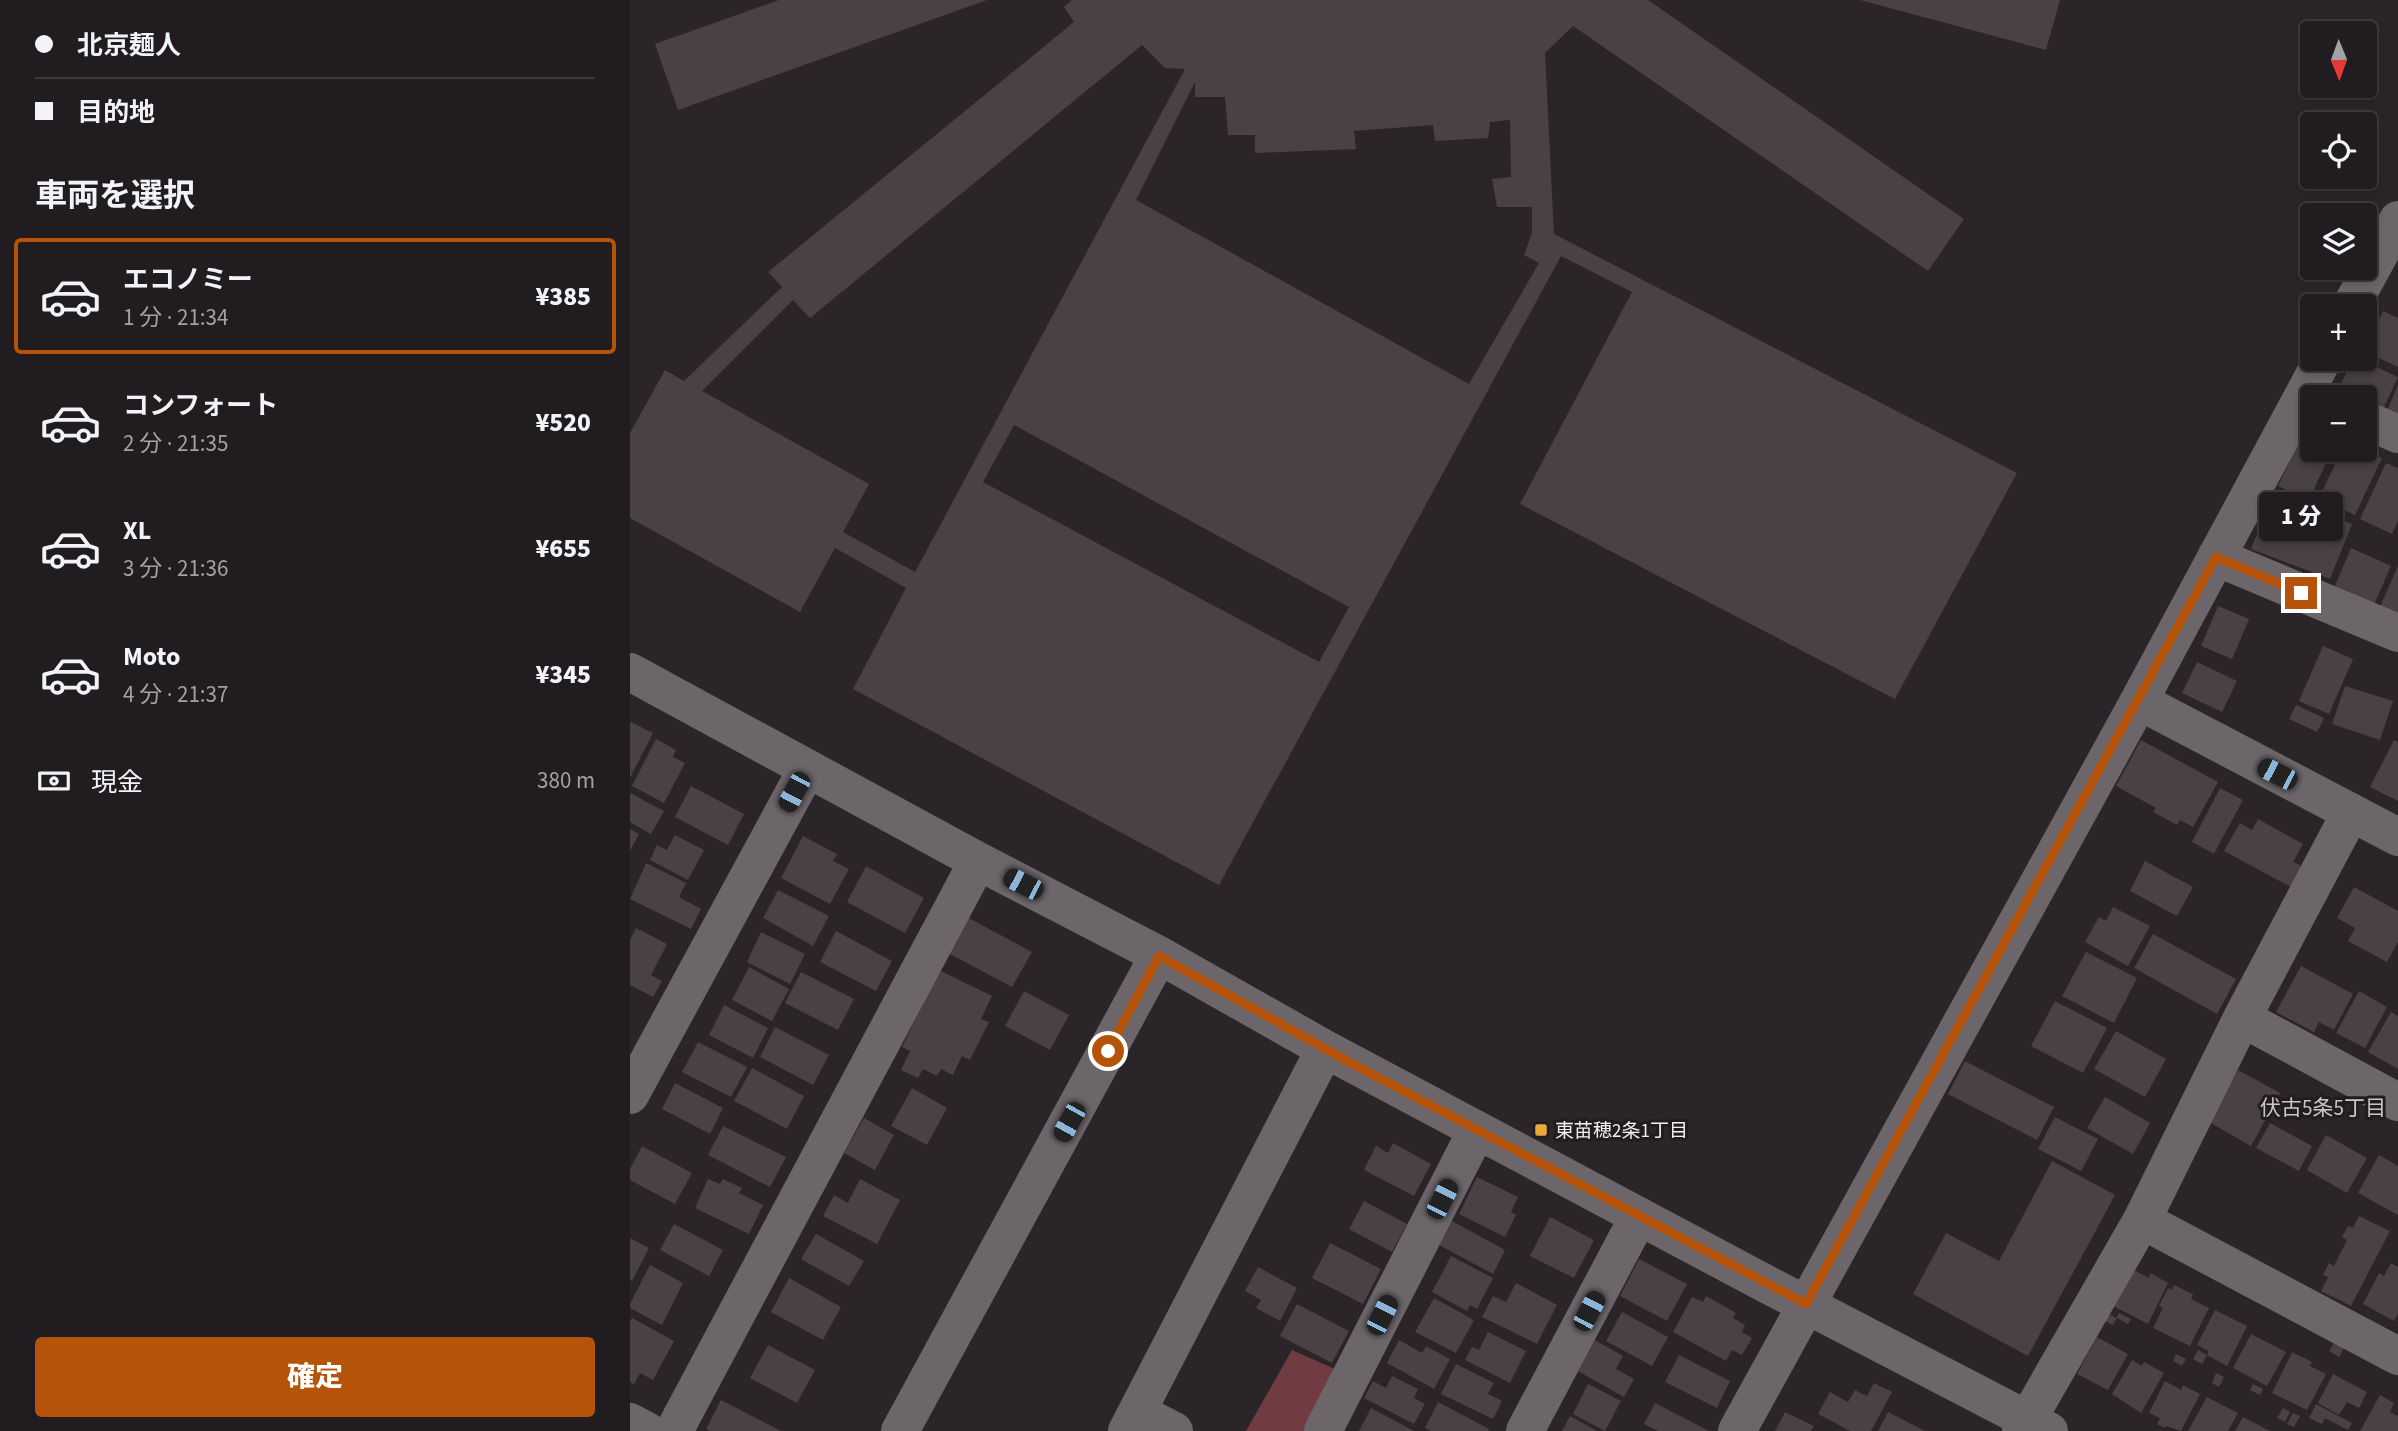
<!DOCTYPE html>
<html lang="ja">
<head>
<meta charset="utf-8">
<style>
  :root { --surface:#201c1f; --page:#282528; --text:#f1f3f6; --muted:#a2a1a4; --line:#3d3a3d; --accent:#b45309 }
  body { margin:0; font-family:"Source Sans 3","Noto Sans JP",sans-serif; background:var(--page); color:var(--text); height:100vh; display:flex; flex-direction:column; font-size:26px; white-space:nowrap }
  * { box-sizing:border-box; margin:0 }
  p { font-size:23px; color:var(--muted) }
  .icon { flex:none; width:38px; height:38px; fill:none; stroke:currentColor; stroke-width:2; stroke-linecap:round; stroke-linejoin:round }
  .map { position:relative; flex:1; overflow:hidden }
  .details { display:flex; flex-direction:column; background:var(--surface); width:630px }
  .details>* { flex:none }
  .top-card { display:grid; align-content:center; height:154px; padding:0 35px; background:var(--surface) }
  .needle { width:46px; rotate:179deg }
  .tools { position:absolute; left:1670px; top:21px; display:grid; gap:14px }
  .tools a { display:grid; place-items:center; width:77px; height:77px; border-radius:7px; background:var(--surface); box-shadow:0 4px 10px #0003,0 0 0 2px var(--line); font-size:35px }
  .end { position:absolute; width:32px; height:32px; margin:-16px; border:9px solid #b45309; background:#fff; box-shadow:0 0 0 4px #fff }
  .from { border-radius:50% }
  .bubble { position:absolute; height:49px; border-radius:7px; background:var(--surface); box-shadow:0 4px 10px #0003,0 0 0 2px var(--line); font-size:23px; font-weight:800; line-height:49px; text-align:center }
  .car { position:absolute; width:21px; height:42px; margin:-21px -10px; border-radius:9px; box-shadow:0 0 5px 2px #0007; background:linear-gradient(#222 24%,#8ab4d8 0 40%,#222 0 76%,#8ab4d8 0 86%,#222 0) }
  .top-card b { display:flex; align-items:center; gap:24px; height:66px; font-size:26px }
  .top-card b+b { border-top:2px solid var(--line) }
  .top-card i { width:18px; height:18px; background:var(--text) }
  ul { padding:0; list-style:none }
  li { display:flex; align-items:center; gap:21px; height:116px; margin:0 14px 10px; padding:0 21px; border:4px solid transparent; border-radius:7px }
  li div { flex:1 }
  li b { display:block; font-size:26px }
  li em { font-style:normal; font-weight:800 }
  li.active { border-color:var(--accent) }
  li>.icon { width:63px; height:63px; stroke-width:1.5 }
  h2 { padding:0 35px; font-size:32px; line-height:84px }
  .pay { display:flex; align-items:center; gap:18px; height:77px; padding:0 35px; font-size:26px }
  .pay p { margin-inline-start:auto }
  .button { display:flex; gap:14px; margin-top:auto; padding:14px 35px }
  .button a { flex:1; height:80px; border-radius:7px; background:var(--accent); color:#fff; font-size:28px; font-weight:800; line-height:80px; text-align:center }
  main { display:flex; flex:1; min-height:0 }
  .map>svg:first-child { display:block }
  .green { fill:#703c41 }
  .building { fill:#494143; fill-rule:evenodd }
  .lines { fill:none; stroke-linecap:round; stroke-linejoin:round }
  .minor { stroke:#6c666b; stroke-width:38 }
  .route { stroke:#b45309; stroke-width:9 }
  .poi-dot { fill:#eca93b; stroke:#211c20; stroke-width:2.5 }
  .labels { text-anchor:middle; stroke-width:6; stroke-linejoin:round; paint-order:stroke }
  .poi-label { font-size:19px; fill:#f1edf0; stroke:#211c20; text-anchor:start }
  .neighbourhood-label { font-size:21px; fill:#cbc4c9; stroke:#211c20 }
</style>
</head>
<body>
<main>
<section class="details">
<div class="top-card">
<b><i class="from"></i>北京麺人</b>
<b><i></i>目的地</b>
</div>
<h2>車両を選択</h2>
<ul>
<li class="active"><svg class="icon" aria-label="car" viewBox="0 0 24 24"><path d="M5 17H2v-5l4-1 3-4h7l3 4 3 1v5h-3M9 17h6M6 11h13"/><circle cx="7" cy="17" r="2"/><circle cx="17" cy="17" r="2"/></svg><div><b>エコノミー</b><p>1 分 · 21:34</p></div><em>¥385</em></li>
<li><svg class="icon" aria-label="car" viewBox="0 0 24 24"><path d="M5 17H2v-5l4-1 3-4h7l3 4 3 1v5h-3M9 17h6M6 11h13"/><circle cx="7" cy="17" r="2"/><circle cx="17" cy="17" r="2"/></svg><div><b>コンフォート</b><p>2 分 · 21:35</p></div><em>¥520</em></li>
<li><svg class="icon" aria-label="car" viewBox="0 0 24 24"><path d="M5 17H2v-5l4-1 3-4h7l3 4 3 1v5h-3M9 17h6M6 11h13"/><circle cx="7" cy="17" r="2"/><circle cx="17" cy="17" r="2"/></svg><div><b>XL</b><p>3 分 · 21:36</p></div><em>¥655</em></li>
<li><svg class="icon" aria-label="car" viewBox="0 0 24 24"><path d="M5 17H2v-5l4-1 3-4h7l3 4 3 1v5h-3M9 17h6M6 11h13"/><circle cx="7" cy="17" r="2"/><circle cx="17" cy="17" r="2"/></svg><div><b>Moto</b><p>4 分 · 21:37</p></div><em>¥345</em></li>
</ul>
<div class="pay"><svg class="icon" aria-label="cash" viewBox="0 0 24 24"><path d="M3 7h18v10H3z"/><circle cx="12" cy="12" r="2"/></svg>現金<p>380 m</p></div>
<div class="button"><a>確定</a></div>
</section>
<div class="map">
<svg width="1768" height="1431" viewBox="0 0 1768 1431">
  <rect width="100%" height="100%" fill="#2b2529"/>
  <!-- green -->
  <path class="green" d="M662,1350L714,1373L682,1431H616Z"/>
  <!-- building -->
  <path class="building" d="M149,0H357L48,110L25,44Z
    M442,0H1018L1334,219L1298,271L943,26L915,53L924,234L1387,473L1265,699L890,504L1002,292L931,256L589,885L223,689L276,588L205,548L170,612L0,518V433L35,370L54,381L152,287L138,272L444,22L434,7ZM512,45L535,68L555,69L285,572L213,532L239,484L72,391L163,300L180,318ZM565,82V97H595L598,135H625V153L726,149L724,131L803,125L805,141L858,138L860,122L880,120L881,177L862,179L867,207H902V233L894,255L909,263L839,384L506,200ZM384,425L719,607L689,662L353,482Z
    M1230,0H1430L1416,50Z
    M1753,311L1768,318V367L1734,351Z
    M1723,359H1729L1768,377L1754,407L1710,386Z
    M1768,385V415L1757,411Z
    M1674,431L1682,435V450H1702L1679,500L1648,486Z
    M1736,450L1752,458L1725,515L1689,498L1711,452L1731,461Z
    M1756,463L1768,468V521L1762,534L1730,519Z
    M1639,504L1688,523L1692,512L1722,524L1700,579L1621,549Z
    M1721,548L1761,566L1744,605L1704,588Z
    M1768,566V615L1750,607Z
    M1588,606L1619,619L1602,659L1571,646Z
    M1693,646L1723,659L1699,714L1669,701Z
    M1567,662L1607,681L1592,712L1552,693Z
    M1715,686L1763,701L1750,740L1702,724Z
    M1666,705L1694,718L1687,732L1659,719Z
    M1,722L23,733L0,778V724Z
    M26,739L46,750L43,757L55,763L34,803L2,786Z
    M1511,740L1588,782L1563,827L1550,820L1547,825L1523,812L1526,808L1486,786Z
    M1764,740L1768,742V801L1740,787Z
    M61,786L114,814L98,845L45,817Z
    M1590,788L1613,800L1584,854L1562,842Z
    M0,793L34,811L21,834L0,822Z
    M1628,819L1673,844L1663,862L1672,866L1661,887L1594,851L1610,823L1622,830Z
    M0,829L9,834L0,851Z
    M45,835L74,850L58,880L20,860L27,845L37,850Z
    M173,836L207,854L203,861L219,869L200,904L151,878Z
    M1515,861L1563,887L1547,916L1500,891Z
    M16,863L56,883L49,897L71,909L61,929L0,899Z
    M236,866L294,898L275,933L217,902Z
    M1724,887L1768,911V942L1757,962L1718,941L1725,928L1707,918Z
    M148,890L199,916L183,946L133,918Z
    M1483,907L1520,926L1498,966L1455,942L1469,917L1476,921Z
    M337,917L402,952L382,987L318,953Z
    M6,928L37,944L21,975L32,981L23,997L0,985V940Z
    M206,931L262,961L246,991L190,962Z
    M131,932L175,954L160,984L117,962Z
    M1523,934L1606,979L1587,1014L1504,968Z
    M1456,952L1507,978L1484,1023L1432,996Z
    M1671,966L1723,994L1704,1030L1689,1022L1684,1032L1646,1012Z
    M119,967L159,989L142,1021L102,1000Z
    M309,970L362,996L351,1019L359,1022L340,1060L332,1056L323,1075L311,1069L307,1076L293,1069L288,1078L271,1070L280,1051L272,1047Z
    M171,972L224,999L208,1030L155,1003Z
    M394,991L439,1015L420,1050L375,1026Z
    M1729,991L1757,1007L1735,1048L1706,1033Z
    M1425,1001L1477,1028L1453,1073L1401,1046Z
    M94,1005L138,1028L123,1058L79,1035Z
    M1761,1012L1768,1016V1069L1738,1052Z
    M145,1027L199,1055L183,1085L130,1057Z
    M1486,1031L1536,1059L1515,1097L1464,1069Z
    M68,1042L117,1067L101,1097L52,1072Z
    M1335,1061L1424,1107L1407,1140L1318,1094Z
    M122,1068L174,1096L157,1129L104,1101Z
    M1608,1070L1650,1093L1621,1146L1579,1122Z
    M45,1083L93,1108L80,1134L32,1109Z
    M282,1088L317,1108L297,1145L261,1126Z
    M1475,1097L1520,1123L1503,1154L1457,1128Z
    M1425,1117L1468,1139L1451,1171L1408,1149Z
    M234,1118L264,1135L245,1170L214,1153Z
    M1640,1123L1682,1146L1669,1171L1626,1148Z
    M93,1126L156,1157L140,1187L78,1155Z
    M1696,1135L1737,1158L1717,1193L1677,1170Z
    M763,1143L801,1164L784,1196L734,1170L746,1146L758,1153Z
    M12,1146L62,1173L45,1204L0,1180V1169Z
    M1749,1155L1768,1166V1215L1728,1193Z
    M1422,1161L1485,1195L1398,1356L1283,1294L1316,1233L1369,1261Z
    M847,1177L888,1197L881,1212L886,1215L875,1237L829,1214Z
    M78,1179L90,1184L93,1179L112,1188L109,1193L133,1205L119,1234L65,1208Z
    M230,1179L270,1200L247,1244L193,1216L204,1195L218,1203Z
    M734,1201L777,1224L762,1252L719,1229Z
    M1729,1216L1760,1231L1721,1306L1691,1291L1698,1277L1693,1275L1699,1263L1704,1266L1717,1240L1712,1237L1718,1226L1723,1228Z
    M920,1217L964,1240L944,1278L900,1256Z
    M822,1221L875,1250L863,1274L809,1245Z
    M44,1224L93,1250L79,1276L30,1250Z
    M186,1234L234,1261L219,1286L171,1259Z
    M0,1238L19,1248L2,1281L0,1280Z
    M700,1243L751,1269L733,1304L682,1278Z
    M821,1256L863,1278L847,1309L840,1305L837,1311L802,1292Z
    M1009,1259L1057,1284L1037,1321L990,1296Z
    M1761,1263L1768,1267V1314L1764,1321L1733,1304L1749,1273L1754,1276Z
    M20,1265L53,1283L32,1325L0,1308V1304Z
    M628,1267L667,1288L650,1321L626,1308L631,1300L615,1291Z
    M1502,1269L1519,1278L1520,1273L1538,1283L1518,1324L1483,1306Z
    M159,1278L211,1307L193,1340L141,1312Z
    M886,1283L927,1305L907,1344L852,1317L863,1296L876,1302Z
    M1544,1285L1563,1294L1561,1299L1579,1308L1560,1346L1523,1328L1533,1308L1529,1306L1538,1288L1542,1290Z
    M1076,1296L1106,1313L1103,1318L1115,1325L1112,1332L1122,1338L1112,1355L1102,1350L1096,1361L1043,1332L1062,1297L1073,1302Z
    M804,1298L844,1320L826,1353L785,1332Z
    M667,1304L719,1331L702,1363L650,1336Z
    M1585,1310L1617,1326L1597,1366L1577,1355L1579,1351L1567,1345Z
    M992,1312L1038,1337L1022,1366L976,1341Z
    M1476,1312L1486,1318L1489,1313L1501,1319L1498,1324L1487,1318L1483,1325L1473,1320Z
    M2,1318L44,1341L23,1380L10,1373L4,1384L0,1382V1321Z
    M858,1332L896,1351L880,1383L835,1360L842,1347L849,1350Z
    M1621,1334L1656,1352L1637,1386L1603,1368Z
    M1467,1337L1498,1354L1478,1390L1447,1374Z
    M769,1340L792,1353L796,1346L820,1359L804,1389L757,1363Z
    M965,1340L993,1356L986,1369L1004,1379L994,1397L948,1371Z
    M1704,1343L1714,1348L1709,1357L1699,1351Z
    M138,1345L185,1370L167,1403L120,1378Z
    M1568,1350L1577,1355L1572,1364L1563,1359Z
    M1662,1352L1682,1362L1680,1366L1696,1374L1677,1410L1642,1393Z
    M1546,1354L1556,1359L1552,1366L1543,1361Z
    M1049,1355L1100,1381L1087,1408L1035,1382Z
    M1502,1360L1512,1366L1514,1362L1534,1373L1511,1413L1482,1394Z
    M826,1364L864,1383L858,1394L872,1401L863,1419L811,1394Z
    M1586,1373L1594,1377L1589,1387L1582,1383Z
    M1703,1374L1737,1392L1729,1408L1717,1402L1709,1415L1688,1403Z
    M762,1376L788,1389L784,1398L795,1404L784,1424L734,1398L743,1381L756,1388Z
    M1535,1381L1551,1390L1553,1385L1570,1394L1551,1431L1536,1426L1535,1428L1527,1424L1530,1418L1519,1413Z
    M1244,1383L1262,1392L1241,1431H1220L1188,1414L1200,1392L1218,1402L1225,1390L1237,1396Z
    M958,1384L991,1401L975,1431L943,1414Z
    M1623,1384L1633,1389L1630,1395L1620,1390Z
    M1750,1395L1764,1403L1760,1412L1768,1416V1431H1730Z
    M1577,1397L1608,1413L1598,1431H1558Z
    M91,1400L151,1431H80L76,1429Z
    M808,1402L859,1429L858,1431H801L795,1428Z
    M1025,1403L1079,1431H1028L1014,1424Z
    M1686,1404L1722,1423L1718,1430L1695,1418L1692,1424L1679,1418Z
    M741,1408L784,1431H729Z
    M1653,1408L1660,1412L1655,1422L1647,1418Z
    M1155,1412L1184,1426L1181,1431H1145Z
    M1258,1412L1295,1431H1248Z
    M1663,1413L1670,1416L1664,1427L1657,1424Z
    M940,1416L967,1431H932Z
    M1613,1417L1640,1431H1605Z"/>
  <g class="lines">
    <!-- minor -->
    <path class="minor" d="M1721,306L1768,220
      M1734,419L1768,434
      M1586,557L1768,633
      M0,672L348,861L529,955L695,1049L1140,1286L1419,1431
      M1509,701L1768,837
      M1612,1018L1768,1102
      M0,1095L177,769
      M1512,1220L1768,1356
      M507,1412L544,1431
      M0,1422L17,1431
      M44,1431L348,861
      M270,1431L529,955
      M497,1431L695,1049
      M693,1431L847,1130
      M895,1431L1009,1216
      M1107,1431L1509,701L1693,359
      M1391,1431L1512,1220L1612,1018L1721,812"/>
  </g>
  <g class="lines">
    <!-- route -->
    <path class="route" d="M478,1051L529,956L717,1061L1176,1304L1586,557L1671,593"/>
  </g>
  <!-- markers -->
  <rect class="poi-dot" x="904" y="1123" width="14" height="14" rx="3.5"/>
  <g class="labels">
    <!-- poi labels -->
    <g class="poi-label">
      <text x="925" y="1137">東苗穂2条1丁目</text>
    </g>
    <!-- neighbourhood labels -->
    <g class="neighbourhood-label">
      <text x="1693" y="1115">伏古5条5丁目</text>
    </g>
  </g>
</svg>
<div class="tools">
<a><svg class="needle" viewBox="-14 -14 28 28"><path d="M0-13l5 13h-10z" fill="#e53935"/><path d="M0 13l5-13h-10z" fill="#a2a1a4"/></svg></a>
<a><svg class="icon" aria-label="locate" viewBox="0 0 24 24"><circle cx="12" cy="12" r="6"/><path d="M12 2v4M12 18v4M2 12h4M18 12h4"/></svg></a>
<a><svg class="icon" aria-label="layers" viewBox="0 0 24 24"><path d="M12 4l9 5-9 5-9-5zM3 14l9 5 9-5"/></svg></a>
<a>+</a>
<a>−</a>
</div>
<i class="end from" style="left:478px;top:1051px"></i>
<i class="end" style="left:1671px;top:593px"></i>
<div class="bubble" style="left:1629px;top:492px;width:84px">1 分</div>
<i class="car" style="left:1647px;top:774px;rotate:297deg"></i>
<i class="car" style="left:164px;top:792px;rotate:208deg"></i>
<i class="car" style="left:393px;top:884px;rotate:297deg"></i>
<i class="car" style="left:439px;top:1122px;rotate:209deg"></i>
<i class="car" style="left:812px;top:1199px;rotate:27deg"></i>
<i class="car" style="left:959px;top:1311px;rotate:28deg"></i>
<i class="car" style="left:752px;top:1315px;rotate:27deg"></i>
</div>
</main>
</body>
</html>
